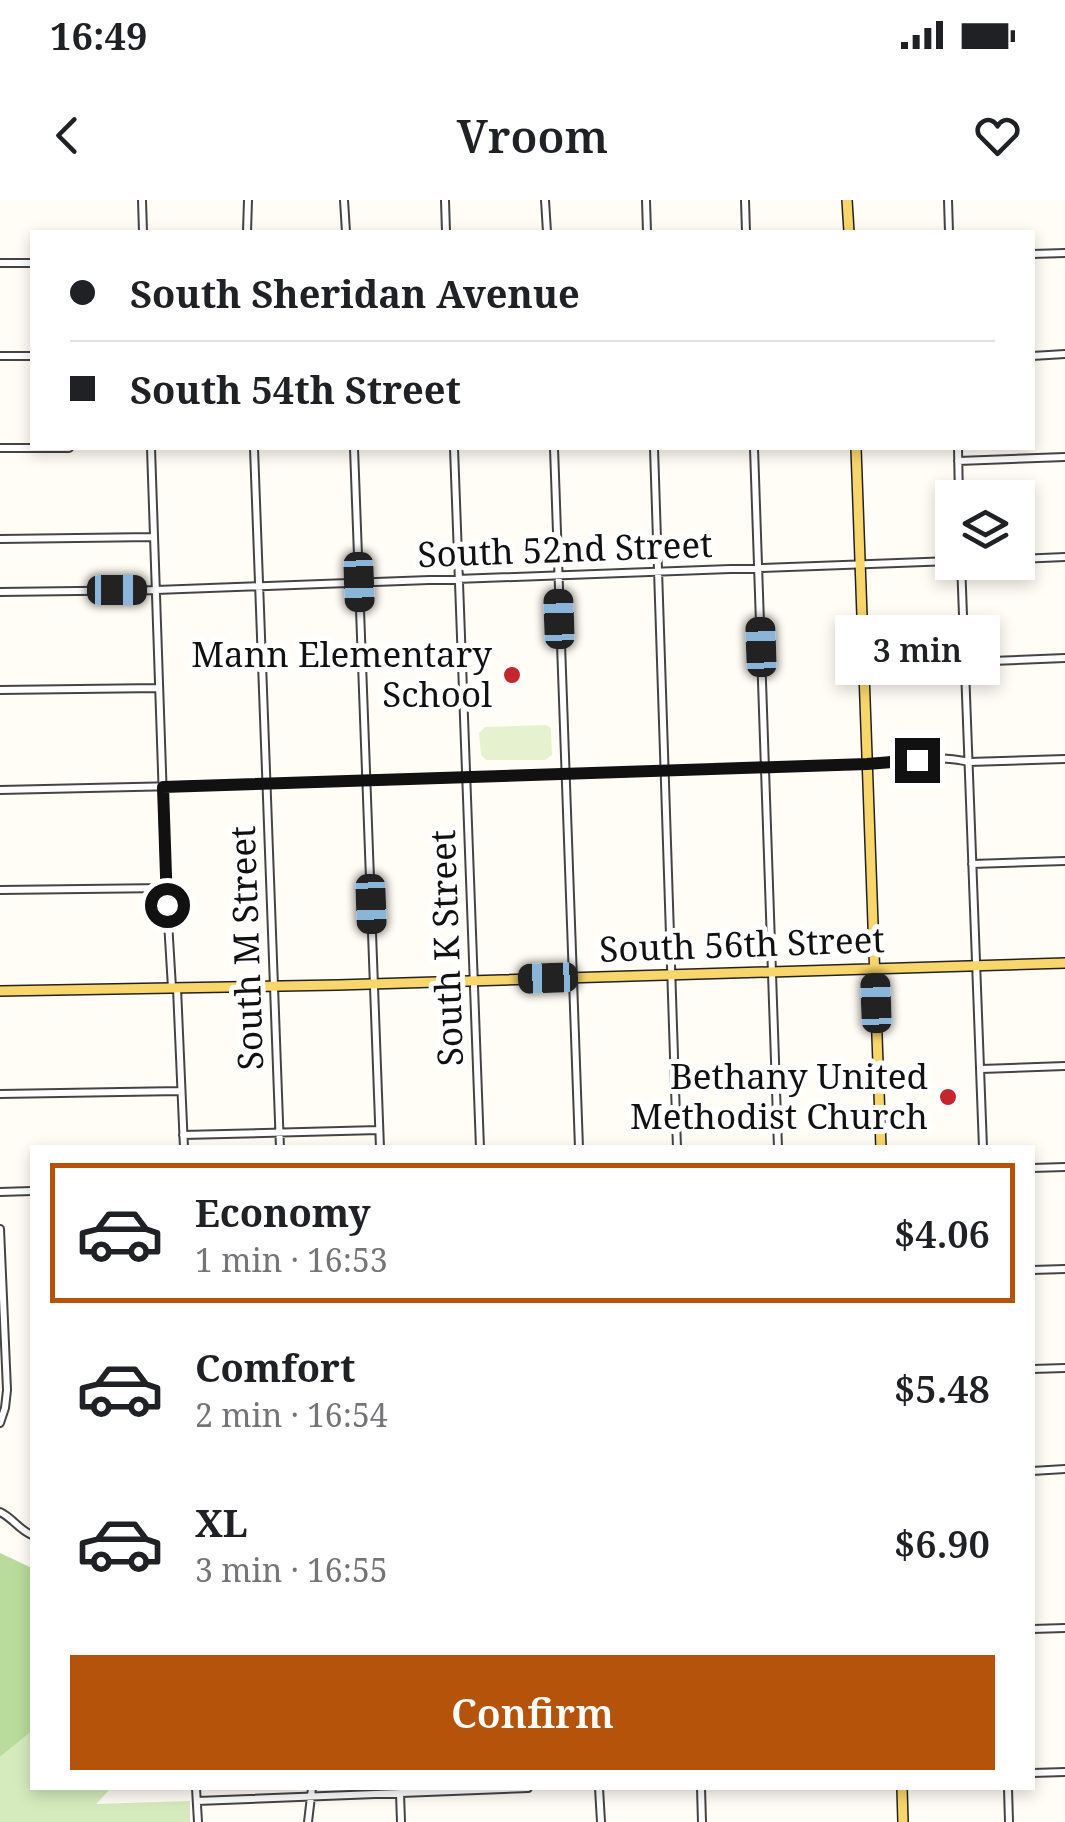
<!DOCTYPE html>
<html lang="en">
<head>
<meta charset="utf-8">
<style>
  :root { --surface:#fff; --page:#f2f2f2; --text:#202124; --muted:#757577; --line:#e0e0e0; --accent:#b45309 }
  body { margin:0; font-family:"Noto Serif",serif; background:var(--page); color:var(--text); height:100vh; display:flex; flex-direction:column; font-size:38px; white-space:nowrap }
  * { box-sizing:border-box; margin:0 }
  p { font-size:32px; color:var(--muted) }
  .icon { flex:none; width:55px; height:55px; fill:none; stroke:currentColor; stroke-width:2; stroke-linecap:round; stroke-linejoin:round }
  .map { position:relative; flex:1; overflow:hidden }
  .side { position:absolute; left:30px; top:945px; width:1005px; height:645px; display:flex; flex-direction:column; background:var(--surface); border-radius:0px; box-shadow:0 5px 15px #0003 }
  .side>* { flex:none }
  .banner { position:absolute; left:30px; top:30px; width:1005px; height:220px; border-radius:0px; box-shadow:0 5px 15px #0003; display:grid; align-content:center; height:220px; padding:0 40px; background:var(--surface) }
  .tools { position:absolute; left:935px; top:280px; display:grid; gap:20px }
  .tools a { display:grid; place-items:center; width:100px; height:100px; border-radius:0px; background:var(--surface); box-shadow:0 5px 15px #0003; font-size:50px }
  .end { position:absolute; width:45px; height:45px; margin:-22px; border:12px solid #111; background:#fff; box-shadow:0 0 0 5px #fff }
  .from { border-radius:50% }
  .bubble { position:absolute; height:70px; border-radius:0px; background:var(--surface); box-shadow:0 5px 15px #0003; font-size:32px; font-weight:600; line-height:70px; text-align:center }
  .car { position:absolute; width:30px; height:60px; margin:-30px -15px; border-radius:12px; box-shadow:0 0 8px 2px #0007; background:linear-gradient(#222 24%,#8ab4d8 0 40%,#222 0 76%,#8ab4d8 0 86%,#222 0) }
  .banner b { display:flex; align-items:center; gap:35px; height:95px; font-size:38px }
  .banner b+b { border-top:2px solid var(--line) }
  .banner i { width:25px; height:25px; background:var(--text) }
  ul { padding:18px 0 0; list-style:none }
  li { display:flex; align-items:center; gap:30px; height:140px; margin:0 20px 15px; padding:0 20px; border:5px solid transparent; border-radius:0px }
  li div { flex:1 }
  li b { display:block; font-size:38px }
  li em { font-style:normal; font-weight:600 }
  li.selected { border-color:var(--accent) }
  li>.icon { width:90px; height:90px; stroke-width:1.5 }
  .primary-button { display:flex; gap:20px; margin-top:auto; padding:20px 40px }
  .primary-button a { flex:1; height:115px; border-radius:0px; background:var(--accent); color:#fff; font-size:40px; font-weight:600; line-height:115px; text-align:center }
  .status { display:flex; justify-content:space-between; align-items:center; height:70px; padding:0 50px; background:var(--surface); direction:ltr }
  .status svg { height:28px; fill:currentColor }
  header { display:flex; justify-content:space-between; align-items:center; height:130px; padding:0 40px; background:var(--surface); font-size:45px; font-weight:600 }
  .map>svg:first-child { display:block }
  .green { fill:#d5ebbd }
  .forest { fill:#b9dc9c }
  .pitch { fill:#e6f2cf }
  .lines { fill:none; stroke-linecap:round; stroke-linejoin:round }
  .minor-casing { stroke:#444; stroke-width:10 }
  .major-casing { stroke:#222; stroke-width:12 }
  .minor { stroke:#fff; stroke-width:6 }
  .major { stroke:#f9d66b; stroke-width:9 }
  .route { stroke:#111; stroke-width:12 }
  .poi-dot { fill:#c4262e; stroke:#fff; stroke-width:4 }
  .labels { text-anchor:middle; stroke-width:10; stroke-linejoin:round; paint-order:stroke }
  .street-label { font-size:35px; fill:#111; stroke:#fff }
  .poi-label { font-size:35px; fill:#111; stroke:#fff; text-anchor:end }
</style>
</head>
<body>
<div class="status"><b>16:49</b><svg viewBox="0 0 49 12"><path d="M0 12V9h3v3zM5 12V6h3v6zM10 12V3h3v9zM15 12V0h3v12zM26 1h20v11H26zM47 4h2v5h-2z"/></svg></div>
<header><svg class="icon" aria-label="back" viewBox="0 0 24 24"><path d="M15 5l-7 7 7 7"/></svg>Vroom<svg class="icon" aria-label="heart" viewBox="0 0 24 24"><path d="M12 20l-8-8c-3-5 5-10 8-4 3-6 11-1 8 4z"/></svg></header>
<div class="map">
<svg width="1065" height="1622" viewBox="0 0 1065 1622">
  <rect width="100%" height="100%" fill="#fffdf5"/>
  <!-- green -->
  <path class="green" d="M32,1531V1588H111L96,1604L190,1601V1622H0V1557Z"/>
  <!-- forest -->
  <path class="forest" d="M0,1353L32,1368V1531L0,1557Z"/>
  <!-- pitch -->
  <path class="pitch" d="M546,525L551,528L552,555L545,560H486L481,555L479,533L485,527Z"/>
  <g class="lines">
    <!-- minor casing -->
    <g class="minor-casing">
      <path id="minor" d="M142,0L143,32
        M344,0L346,32
        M445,0L446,32
        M545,0L547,32
        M646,0L647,32
        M745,0L746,32
        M948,0L949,32
        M247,32L248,0
        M1032,54L1065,53
        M0,63H32
        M0,156H32
        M1032,156L1065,154
        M0,248H69
        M151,248L166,688L172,788
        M254,248L280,948
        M354,248L380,948
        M454,248L480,948
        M554,248L579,948
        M654,248L677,948
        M754,248L778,948
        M958,248L959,298
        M958,261L1065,257
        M0,339L154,337
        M1018,359L1065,357
        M961,362L983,948
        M0,392L156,390L952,361
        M965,462L1065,458
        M0,490L159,488
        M0,590L266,584L867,564C900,561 936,554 969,562L1065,559
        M972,664L1065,661
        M0,690L166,688
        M177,788L184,948
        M981,869L1065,866
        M0,894L181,891
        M183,935L379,930
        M1032,968L1065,967
        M0,992L32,991
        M0,1029L7,1190L5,1208L0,1223
        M1032,1070L1065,1069
        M1032,1169L1065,1168
        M1032,1271L1065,1269
        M0,1312C13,1318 19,1330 32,1335
        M1032,1429L1065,1428
        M1032,1573L1065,1572
        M196,1588L198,1622
        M599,1588L601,1622
        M701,1588L702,1622
        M1008,1588L1009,1622
        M400,1593L401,1622
        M197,1601L528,1588
        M308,1622L312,1588"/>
    </g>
    <!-- major casing -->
    <g class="major-casing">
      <path id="major" d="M847,0L849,32
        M856,248L881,948
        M0,791L338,785L1065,763
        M902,1588L903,1622"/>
    </g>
    <!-- minor -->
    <use href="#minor" class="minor"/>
    <!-- major -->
    <use href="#major" class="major"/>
  </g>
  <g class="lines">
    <!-- route -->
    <path class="route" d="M167,705L163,587L867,564L917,560"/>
  </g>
  <!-- markers -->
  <g class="poi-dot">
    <circle cx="512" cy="475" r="10"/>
    <circle cx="948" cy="897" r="10"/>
  </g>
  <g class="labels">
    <!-- street labels -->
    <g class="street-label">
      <text transform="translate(565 350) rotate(-2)" y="12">South 52nd Street</text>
      <text transform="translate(742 745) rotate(-2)" y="12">South 56th Street</text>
      <text transform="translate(247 748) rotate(-92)" y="12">South M Street</text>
      <text transform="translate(447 748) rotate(-92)" y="12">South K Street</text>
    </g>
    <!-- poi labels -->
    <g class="poi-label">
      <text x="492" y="467">Mann Elementary<tspan x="492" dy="40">School</tspan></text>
      <text x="928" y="889">Bethany United<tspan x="928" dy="40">Methodist Church</tspan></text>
    </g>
  </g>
</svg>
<div class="tools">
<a><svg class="icon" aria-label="layers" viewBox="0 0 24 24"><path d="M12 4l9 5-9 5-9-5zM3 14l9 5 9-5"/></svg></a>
</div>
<i class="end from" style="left:167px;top:705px"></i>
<i class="end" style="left:917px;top:560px"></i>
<div class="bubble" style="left:835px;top:415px;width:165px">3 min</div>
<i class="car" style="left:359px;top:382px;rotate:178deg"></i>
<i class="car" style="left:117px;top:390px;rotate:90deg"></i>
<i class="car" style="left:559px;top:419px;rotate:358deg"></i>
<i class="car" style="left:761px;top:447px;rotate:358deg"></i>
<i class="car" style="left:371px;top:704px;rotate:178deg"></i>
<i class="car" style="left:548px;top:778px;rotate:268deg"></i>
<i class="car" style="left:876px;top:803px;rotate:358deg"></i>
<div class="banner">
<b><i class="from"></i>South Sheridan Avenue</b>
<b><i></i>South 54th Street</b>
</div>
<section class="side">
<ul>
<li class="selected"><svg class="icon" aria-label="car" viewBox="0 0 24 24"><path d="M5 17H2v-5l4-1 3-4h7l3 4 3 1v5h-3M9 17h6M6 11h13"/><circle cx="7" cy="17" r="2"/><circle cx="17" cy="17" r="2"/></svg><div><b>Economy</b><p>1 min · 16:53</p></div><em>$4.06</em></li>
<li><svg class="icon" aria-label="car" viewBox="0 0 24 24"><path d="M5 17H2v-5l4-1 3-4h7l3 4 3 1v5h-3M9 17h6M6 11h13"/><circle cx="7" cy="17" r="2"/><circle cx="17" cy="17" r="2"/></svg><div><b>Comfort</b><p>2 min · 16:54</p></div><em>$5.48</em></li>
<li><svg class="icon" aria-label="car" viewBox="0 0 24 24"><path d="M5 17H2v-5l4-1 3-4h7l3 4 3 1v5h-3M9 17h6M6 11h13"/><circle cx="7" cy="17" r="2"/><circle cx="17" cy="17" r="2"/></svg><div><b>XL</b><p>3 min · 16:55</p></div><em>$6.90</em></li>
</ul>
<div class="primary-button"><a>Confirm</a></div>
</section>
</div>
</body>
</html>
